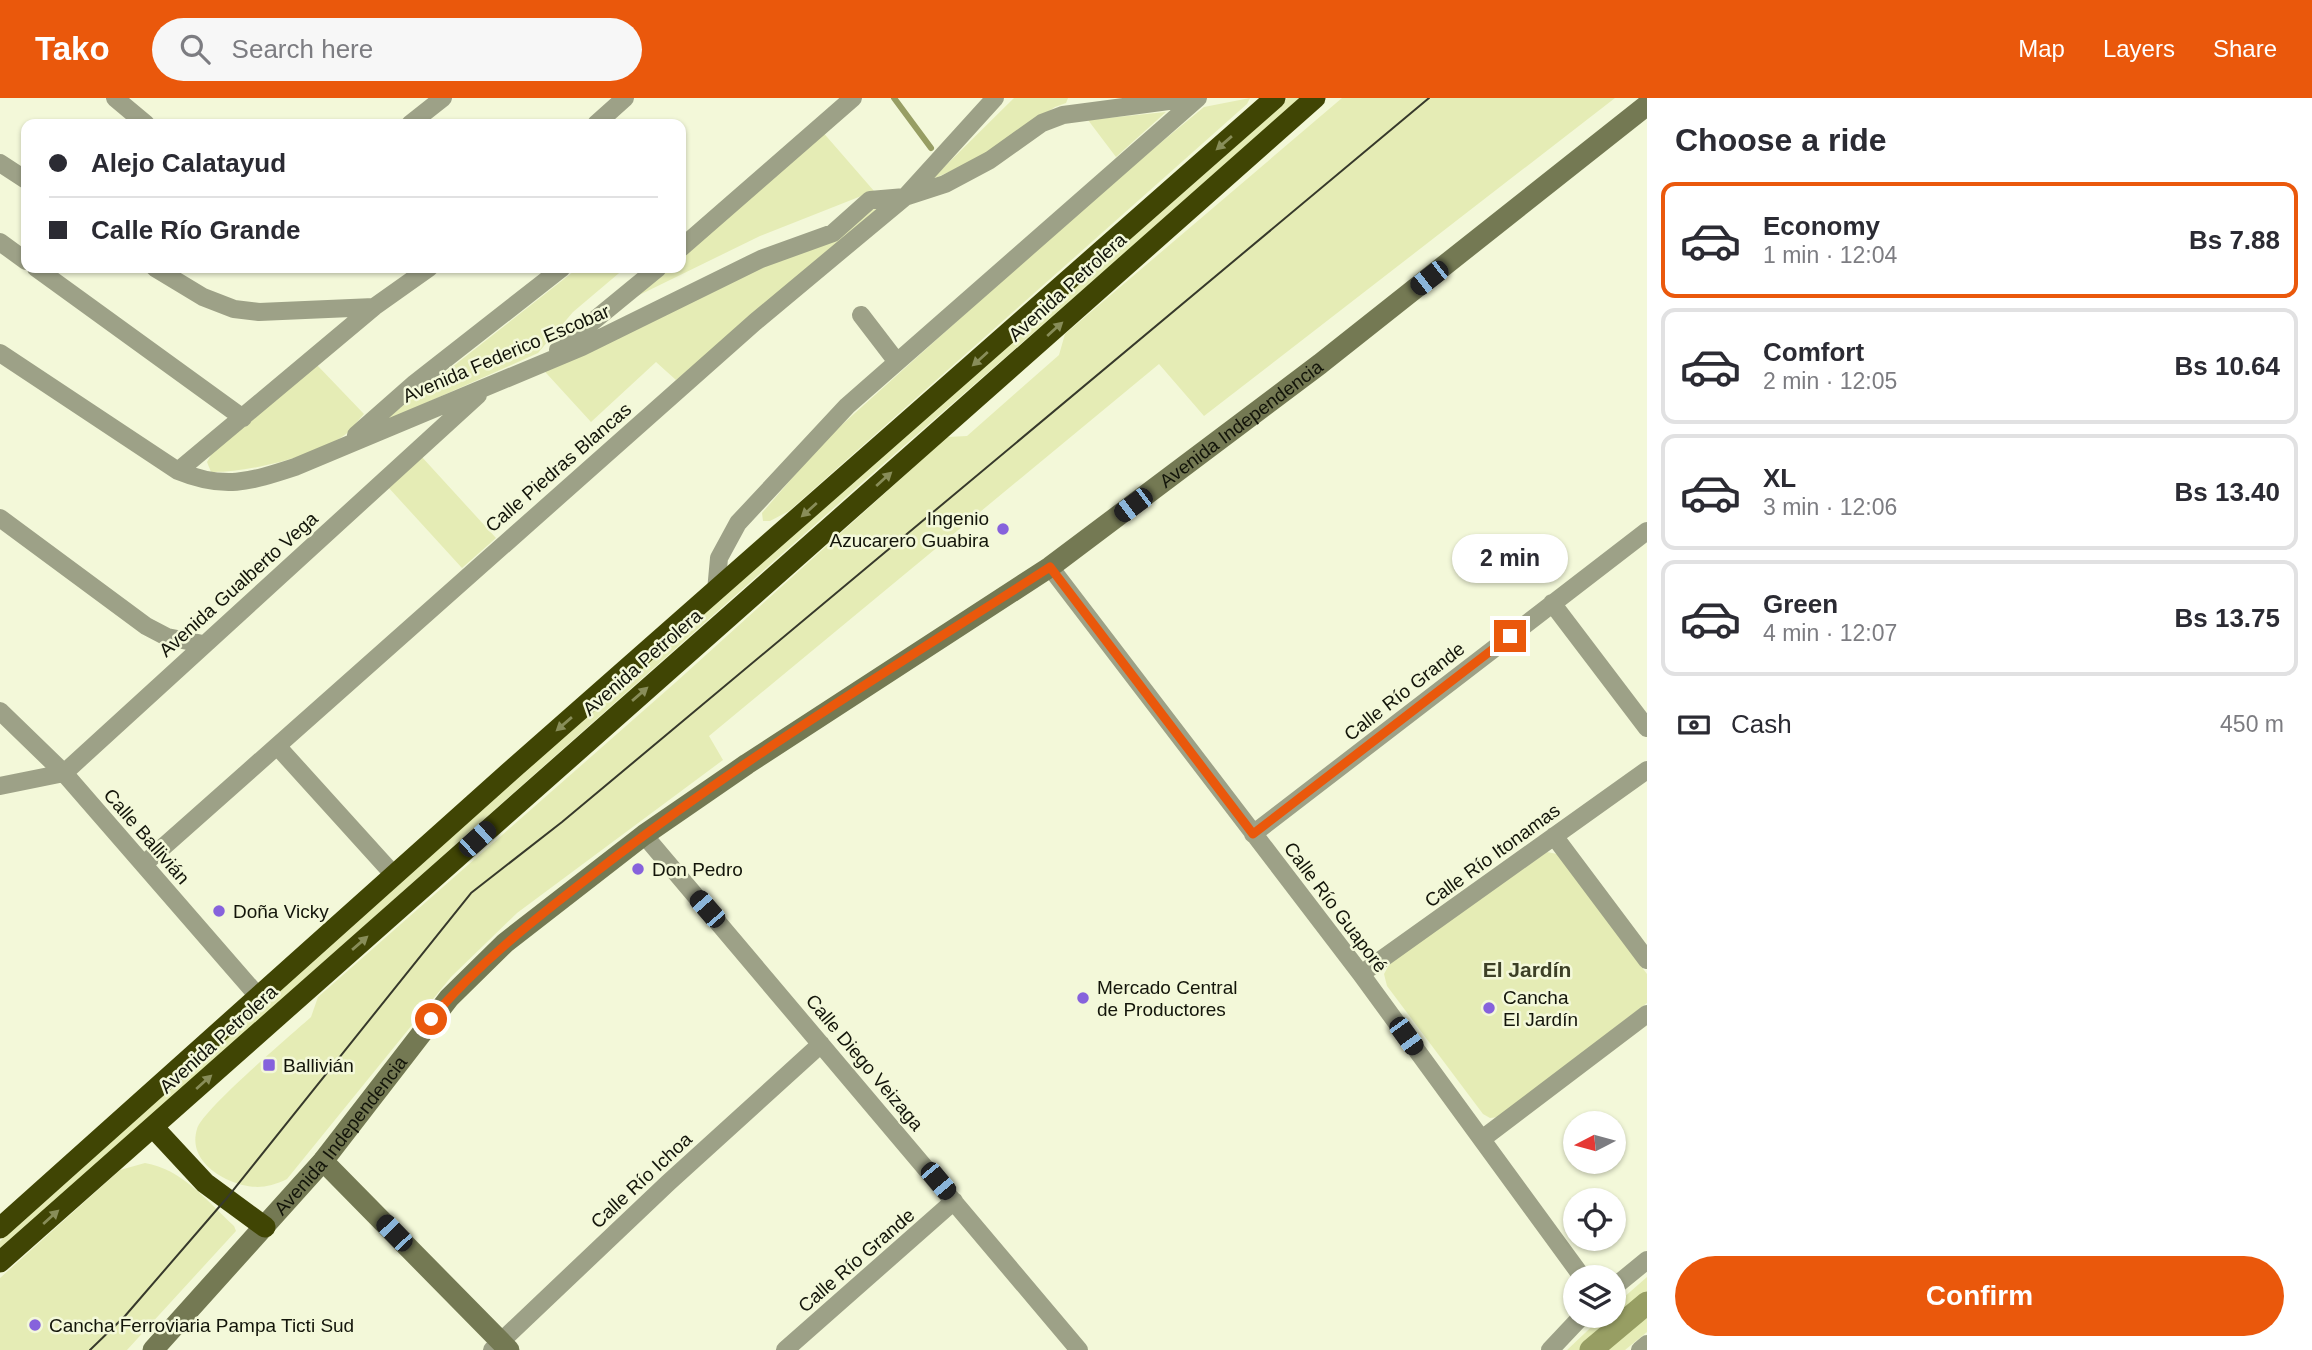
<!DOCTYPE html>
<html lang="en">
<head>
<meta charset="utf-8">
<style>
  :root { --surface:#fff; --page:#f7f7f7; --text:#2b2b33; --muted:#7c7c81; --line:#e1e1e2; --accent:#ea580c }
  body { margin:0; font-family:Helvetica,sans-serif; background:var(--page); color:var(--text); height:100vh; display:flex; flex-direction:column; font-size:26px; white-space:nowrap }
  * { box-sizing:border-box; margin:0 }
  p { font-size:23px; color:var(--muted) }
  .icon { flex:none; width:38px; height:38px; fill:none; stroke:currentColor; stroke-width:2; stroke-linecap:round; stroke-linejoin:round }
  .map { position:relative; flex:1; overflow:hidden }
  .panel { display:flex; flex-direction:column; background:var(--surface); width:665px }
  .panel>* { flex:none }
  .guide { position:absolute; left:21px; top:21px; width:665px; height:154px; border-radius:14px; box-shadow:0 2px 5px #0004; display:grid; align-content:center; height:154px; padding:0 28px; background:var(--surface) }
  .needle { width:46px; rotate:264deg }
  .buttons { position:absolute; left:1563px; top:1013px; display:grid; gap:14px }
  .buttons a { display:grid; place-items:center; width:63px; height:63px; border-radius:50%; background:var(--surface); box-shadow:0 2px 5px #0004; font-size:35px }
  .end { position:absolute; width:32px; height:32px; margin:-16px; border:9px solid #ea580c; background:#fff; box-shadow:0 0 0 4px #fff }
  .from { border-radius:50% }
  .bubble { position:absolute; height:49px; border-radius:24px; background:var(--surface); box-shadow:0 2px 5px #0004; font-size:23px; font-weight:600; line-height:49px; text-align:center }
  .car { position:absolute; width:21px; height:42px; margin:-21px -10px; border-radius:9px; box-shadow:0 0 5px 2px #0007; background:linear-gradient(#222 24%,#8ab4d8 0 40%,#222 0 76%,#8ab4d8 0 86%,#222 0) }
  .guide b { display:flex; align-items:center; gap:24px; height:66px; font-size:26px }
  .guide b+b { border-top:2px solid var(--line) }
  .guide i { width:18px; height:18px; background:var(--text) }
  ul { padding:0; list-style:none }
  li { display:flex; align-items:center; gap:21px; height:116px; margin:0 14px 10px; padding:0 14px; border:4px solid var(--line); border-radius:14px }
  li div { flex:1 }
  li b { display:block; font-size:26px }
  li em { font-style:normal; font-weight:600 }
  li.current { border-color:var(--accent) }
  li>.icon { width:63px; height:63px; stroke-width:1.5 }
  h2 { padding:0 28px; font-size:32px; line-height:84px }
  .pay { display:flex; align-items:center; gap:18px; height:77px; padding:0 28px; font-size:26px }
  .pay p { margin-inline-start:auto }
  .primary-button { display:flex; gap:14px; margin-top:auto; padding:14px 28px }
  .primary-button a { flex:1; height:80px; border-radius:42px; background:var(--accent); color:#fff; font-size:28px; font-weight:600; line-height:80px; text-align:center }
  header { display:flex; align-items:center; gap:42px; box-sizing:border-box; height:98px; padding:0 35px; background:var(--accent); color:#fff }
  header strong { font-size:33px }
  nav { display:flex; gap:38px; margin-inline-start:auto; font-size:24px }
  .search { width:490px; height:63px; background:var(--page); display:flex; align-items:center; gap:18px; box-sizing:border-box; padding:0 24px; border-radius:38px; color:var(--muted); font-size:26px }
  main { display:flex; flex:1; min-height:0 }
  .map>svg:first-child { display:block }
  .green { fill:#e5ecb5 }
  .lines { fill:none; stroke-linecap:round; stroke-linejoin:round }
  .stream { stroke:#979e63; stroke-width:6 }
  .canal { stroke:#979e63; stroke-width:23 }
  .street { stroke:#9da187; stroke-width:18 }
  .secondary { stroke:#747953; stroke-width:21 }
  .highway { stroke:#404504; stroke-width:21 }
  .tram { stroke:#37392b; stroke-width:2 }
  .oneway { fill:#888d59 }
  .route { stroke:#ea580c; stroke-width:9 }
  .poi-dot { fill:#8662dc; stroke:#f3f8d9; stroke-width:2.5 }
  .labels { text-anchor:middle; stroke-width:5; stroke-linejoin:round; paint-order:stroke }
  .street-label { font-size:19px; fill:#13150a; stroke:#f3f8d9 }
  .poi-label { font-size:19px; fill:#13150a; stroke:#f3f8d9; text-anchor:start }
  .neighbourhood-label { font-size:21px; font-weight:bold; fill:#3d4026; stroke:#f3f8d9 }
</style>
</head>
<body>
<header>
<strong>Tako</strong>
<div class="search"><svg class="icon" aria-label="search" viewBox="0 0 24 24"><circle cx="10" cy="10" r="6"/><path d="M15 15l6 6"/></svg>Search here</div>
<nav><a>Map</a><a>Layers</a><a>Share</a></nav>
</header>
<main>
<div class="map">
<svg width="1647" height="1252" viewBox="0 0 1647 1252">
  <rect width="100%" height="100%" fill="#f3f8d9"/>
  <!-- green -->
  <path class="green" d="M1014,0H1068L1066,5L1055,9L984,58L931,82Z
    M1250,0L1247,6L789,413L770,423H763L762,415L825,342L1096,98L1204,9Z
    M1287,0H1302L882,367L0,1152V1143L675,539Z
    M1342,0H1615L1204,318L1159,266L709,638L723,662L517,815L451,879L287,1081C265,1092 248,1091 226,1081C206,1071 190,1054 197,1031C201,1013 291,937 311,919L318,899L676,584L947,339L967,338L1059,257L1065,236Z
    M1166,14L1116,59L1088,22Z
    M814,24L874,93L760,138L582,225L649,170H681V142Z
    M884,109L676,282L656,264L591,324L537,265L870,112Z
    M578,170H625L573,214L538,255L381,325Z
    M317,267L364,316C358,322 352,331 346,336C318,358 246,375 211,374L207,364L214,352Z
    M421,358L496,440L462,470L388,389Z
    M1547,754L1557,756L1647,876V905L1500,1019L1490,1020L1483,1016L1387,888L1384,876L1390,865Z
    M145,1065C182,1071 207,1103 234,1128L236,1133L127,1252H0V1180L120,1072Z
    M1647,1179V1234L1625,1252H1567L1603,1218H1614V1208Z"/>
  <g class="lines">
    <!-- stream -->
    <path class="stream" d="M894,0L931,50"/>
    <!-- canal -->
    <path class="canal" d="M1591,1252L1647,1205"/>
    <!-- street -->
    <path class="street" d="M115,0L146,26
      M410,26L443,0
      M596,26L625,0
      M0,65L26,82
      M0,144L26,163
      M681,150L853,0
      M36,170L243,320
      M155,170L203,199L234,211L259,214L374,209L429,170
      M861,217L897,264
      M558,252L658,170
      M0,255L178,373C224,392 249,384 295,369L582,249L761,161L833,135L870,102L905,99L945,86L990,62L1042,25L1063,17L1191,0
      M356,337L415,285L562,170
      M178,373L374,209
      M0,420L146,528L167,539L203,546
      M1050,469L1361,876L1583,1180
      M716,493L719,460L738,425L847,308L1198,0
      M1552,505L1647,630
      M0,613L64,675L257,897
      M278,649L393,776
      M0,688L64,675L478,297
      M1253,736L1647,433
      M644,737L1079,1252
      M1554,738L1647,862
      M144,766L755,224L905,99L995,0
      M1361,876L1647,672
      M1482,1041L1647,916
      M1614,1189L1647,1162
      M492,1252L668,1085L821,946
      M785,1252L954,1103
      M1550,1252L1582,1218
      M1640,1252L1647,1246"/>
    <!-- secondary -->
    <g class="secondary">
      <path d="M323,1063L509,1252"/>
      <path id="s1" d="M153,1252L323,1063L449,900L505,845L644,737L747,666L1050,469L1320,266L1647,7"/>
    </g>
    <!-- highway -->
    <path class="highway" d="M153,1029L205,1085L265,1129
      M0,1130L515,669L1275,0
      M0,1164L1315,0"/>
    <!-- tram -->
    <path class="tram" d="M90,1252L125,1218L226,1101L471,795L562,724L1429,0"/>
  </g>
  <!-- one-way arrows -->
  <defs><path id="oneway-solid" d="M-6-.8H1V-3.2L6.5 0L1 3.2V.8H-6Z" transform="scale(1.75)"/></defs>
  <g class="oneway">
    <use href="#oneway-solid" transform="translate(1224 45) rotate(139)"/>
    <use href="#oneway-solid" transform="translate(1055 231) rotate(-42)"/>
    <use href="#oneway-solid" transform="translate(980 261) rotate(138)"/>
    <use href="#oneway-solid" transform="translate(884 381) rotate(-42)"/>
    <use href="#oneway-solid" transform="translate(809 412) rotate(138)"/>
    <use href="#oneway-solid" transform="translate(640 596) rotate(-41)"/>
    <use href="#oneway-solid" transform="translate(564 626) rotate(139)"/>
    <use href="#oneway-solid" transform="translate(360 845) rotate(-41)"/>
    <use href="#oneway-solid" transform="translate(204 984) rotate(-42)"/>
    <use href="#oneway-solid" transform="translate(51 1119) rotate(-42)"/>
  </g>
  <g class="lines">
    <!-- route -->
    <path class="route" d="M431,921C481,862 540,817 601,770C743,660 899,566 1050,469L1253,736L1510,538"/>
  </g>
  <!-- markers -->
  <g class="poi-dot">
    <circle cx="1003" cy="431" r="7"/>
    <circle cx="638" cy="771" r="7"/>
    <circle cx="219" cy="813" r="7"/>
    <circle cx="1083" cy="900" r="7"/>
    <circle cx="1489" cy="910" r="7"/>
    <rect x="262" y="960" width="14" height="14" rx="3.5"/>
    <circle cx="35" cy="1227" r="7"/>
  </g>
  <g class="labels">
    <!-- street labels -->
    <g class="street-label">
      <text transform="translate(1067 189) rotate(-42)" y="7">Avenida Petrolera</text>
      <text transform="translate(506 255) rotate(-23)" y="7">Avenida Federico Escobar</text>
      <text dy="7" stroke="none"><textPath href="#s1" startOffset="1440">Avenida Independencia</textPath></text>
      <text transform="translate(558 369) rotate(-41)" y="7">Calle Piedras Blancas</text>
      <text transform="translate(238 486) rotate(-42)" y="7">Avenida Gualberto Vega</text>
      <text transform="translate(642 564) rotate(-41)" y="7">Avenida Petrolera</text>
      <text transform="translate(1404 593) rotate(-38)" y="7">Calle Río Grande</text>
      <text transform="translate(147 738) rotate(49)" y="7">Calle Ballivián</text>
      <text transform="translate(1492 757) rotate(-36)" y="7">Calle Río Itonamas</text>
      <text transform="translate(1336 809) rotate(53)" y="7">Calle Río Guaporé</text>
      <text transform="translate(218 941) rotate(-42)" y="7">Avenida Petrolera</text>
      <text transform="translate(865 964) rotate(50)" y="7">Calle Diego Veizaga</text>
      <text dy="7" stroke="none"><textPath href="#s1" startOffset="285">Avenida Independencia</textPath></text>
      <text transform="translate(641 1082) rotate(-43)" y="7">Calle Río Ichoa</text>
      <text transform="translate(856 1162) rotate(-41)" y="7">Calle Río Grande</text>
    </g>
    <!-- poi labels -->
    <g class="poi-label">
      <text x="989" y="427" text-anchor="end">Ingenio<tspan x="989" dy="22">Azucarero Guabira</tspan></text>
      <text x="652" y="778">Don Pedro</text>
      <text x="233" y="820">Doña Vicky</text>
      <text x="1097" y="896">Mercado Central<tspan x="1097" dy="22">de Productores</tspan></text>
      <text x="1503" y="906">Cancha<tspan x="1503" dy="22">El Jardín</tspan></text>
      <text x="283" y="974">Ballivián</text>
      <text x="49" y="1234">Cancha Ferroviaria Pampa Ticti Sud</text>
    </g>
    <!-- neighbourhood labels -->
    <g class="neighbourhood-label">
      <text x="1527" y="879">El Jardín</text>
    </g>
  </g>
</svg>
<div class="buttons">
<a><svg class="needle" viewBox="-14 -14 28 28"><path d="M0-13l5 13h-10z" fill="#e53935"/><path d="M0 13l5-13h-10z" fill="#7c7c81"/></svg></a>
<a><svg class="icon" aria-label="locate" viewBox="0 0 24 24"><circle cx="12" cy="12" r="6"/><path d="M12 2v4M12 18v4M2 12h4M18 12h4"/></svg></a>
<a><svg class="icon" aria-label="layers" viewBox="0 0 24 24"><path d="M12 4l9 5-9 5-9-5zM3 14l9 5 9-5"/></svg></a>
</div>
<i class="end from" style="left:431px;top:921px"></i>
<i class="end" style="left:1510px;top:538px"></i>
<div class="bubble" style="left:1452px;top:436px;width:116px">2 min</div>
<i class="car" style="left:1429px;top:180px;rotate:232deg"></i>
<i class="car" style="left:1133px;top:407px;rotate:233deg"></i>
<i class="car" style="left:477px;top:741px;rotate:48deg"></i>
<i class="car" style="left:707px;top:811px;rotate:319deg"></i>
<i class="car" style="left:1406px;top:938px;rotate:144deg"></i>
<i class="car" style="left:938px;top:1083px;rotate:140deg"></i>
<i class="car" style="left:394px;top:1135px;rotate:316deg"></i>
<div class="guide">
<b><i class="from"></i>Alejo Calatayud</b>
<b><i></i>Calle Río Grande</b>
</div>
</div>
<section class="panel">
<h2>Choose a ride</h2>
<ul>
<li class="current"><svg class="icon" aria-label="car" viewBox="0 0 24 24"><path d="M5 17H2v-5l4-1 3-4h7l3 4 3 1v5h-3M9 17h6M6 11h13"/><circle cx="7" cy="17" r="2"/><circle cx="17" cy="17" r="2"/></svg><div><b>Economy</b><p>1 min · 12:04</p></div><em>Bs 7.88</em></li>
<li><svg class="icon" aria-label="car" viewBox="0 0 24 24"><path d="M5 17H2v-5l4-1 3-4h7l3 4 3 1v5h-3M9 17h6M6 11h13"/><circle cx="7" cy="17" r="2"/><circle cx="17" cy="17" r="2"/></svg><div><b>Comfort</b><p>2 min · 12:05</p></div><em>Bs 10.64</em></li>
<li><svg class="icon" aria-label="car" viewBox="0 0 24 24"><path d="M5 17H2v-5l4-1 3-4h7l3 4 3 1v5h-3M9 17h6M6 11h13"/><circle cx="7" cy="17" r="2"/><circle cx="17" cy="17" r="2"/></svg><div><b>XL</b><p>3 min · 12:06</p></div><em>Bs 13.40</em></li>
<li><svg class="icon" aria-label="car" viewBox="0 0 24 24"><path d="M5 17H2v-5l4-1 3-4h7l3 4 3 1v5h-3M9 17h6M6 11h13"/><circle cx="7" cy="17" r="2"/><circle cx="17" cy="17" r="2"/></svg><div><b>Green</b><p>4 min · 12:07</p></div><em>Bs 13.75</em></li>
</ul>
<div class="pay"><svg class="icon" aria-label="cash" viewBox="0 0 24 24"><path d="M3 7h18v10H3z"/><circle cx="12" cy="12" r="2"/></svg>Cash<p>450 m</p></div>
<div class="primary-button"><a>Confirm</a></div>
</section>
</main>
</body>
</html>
